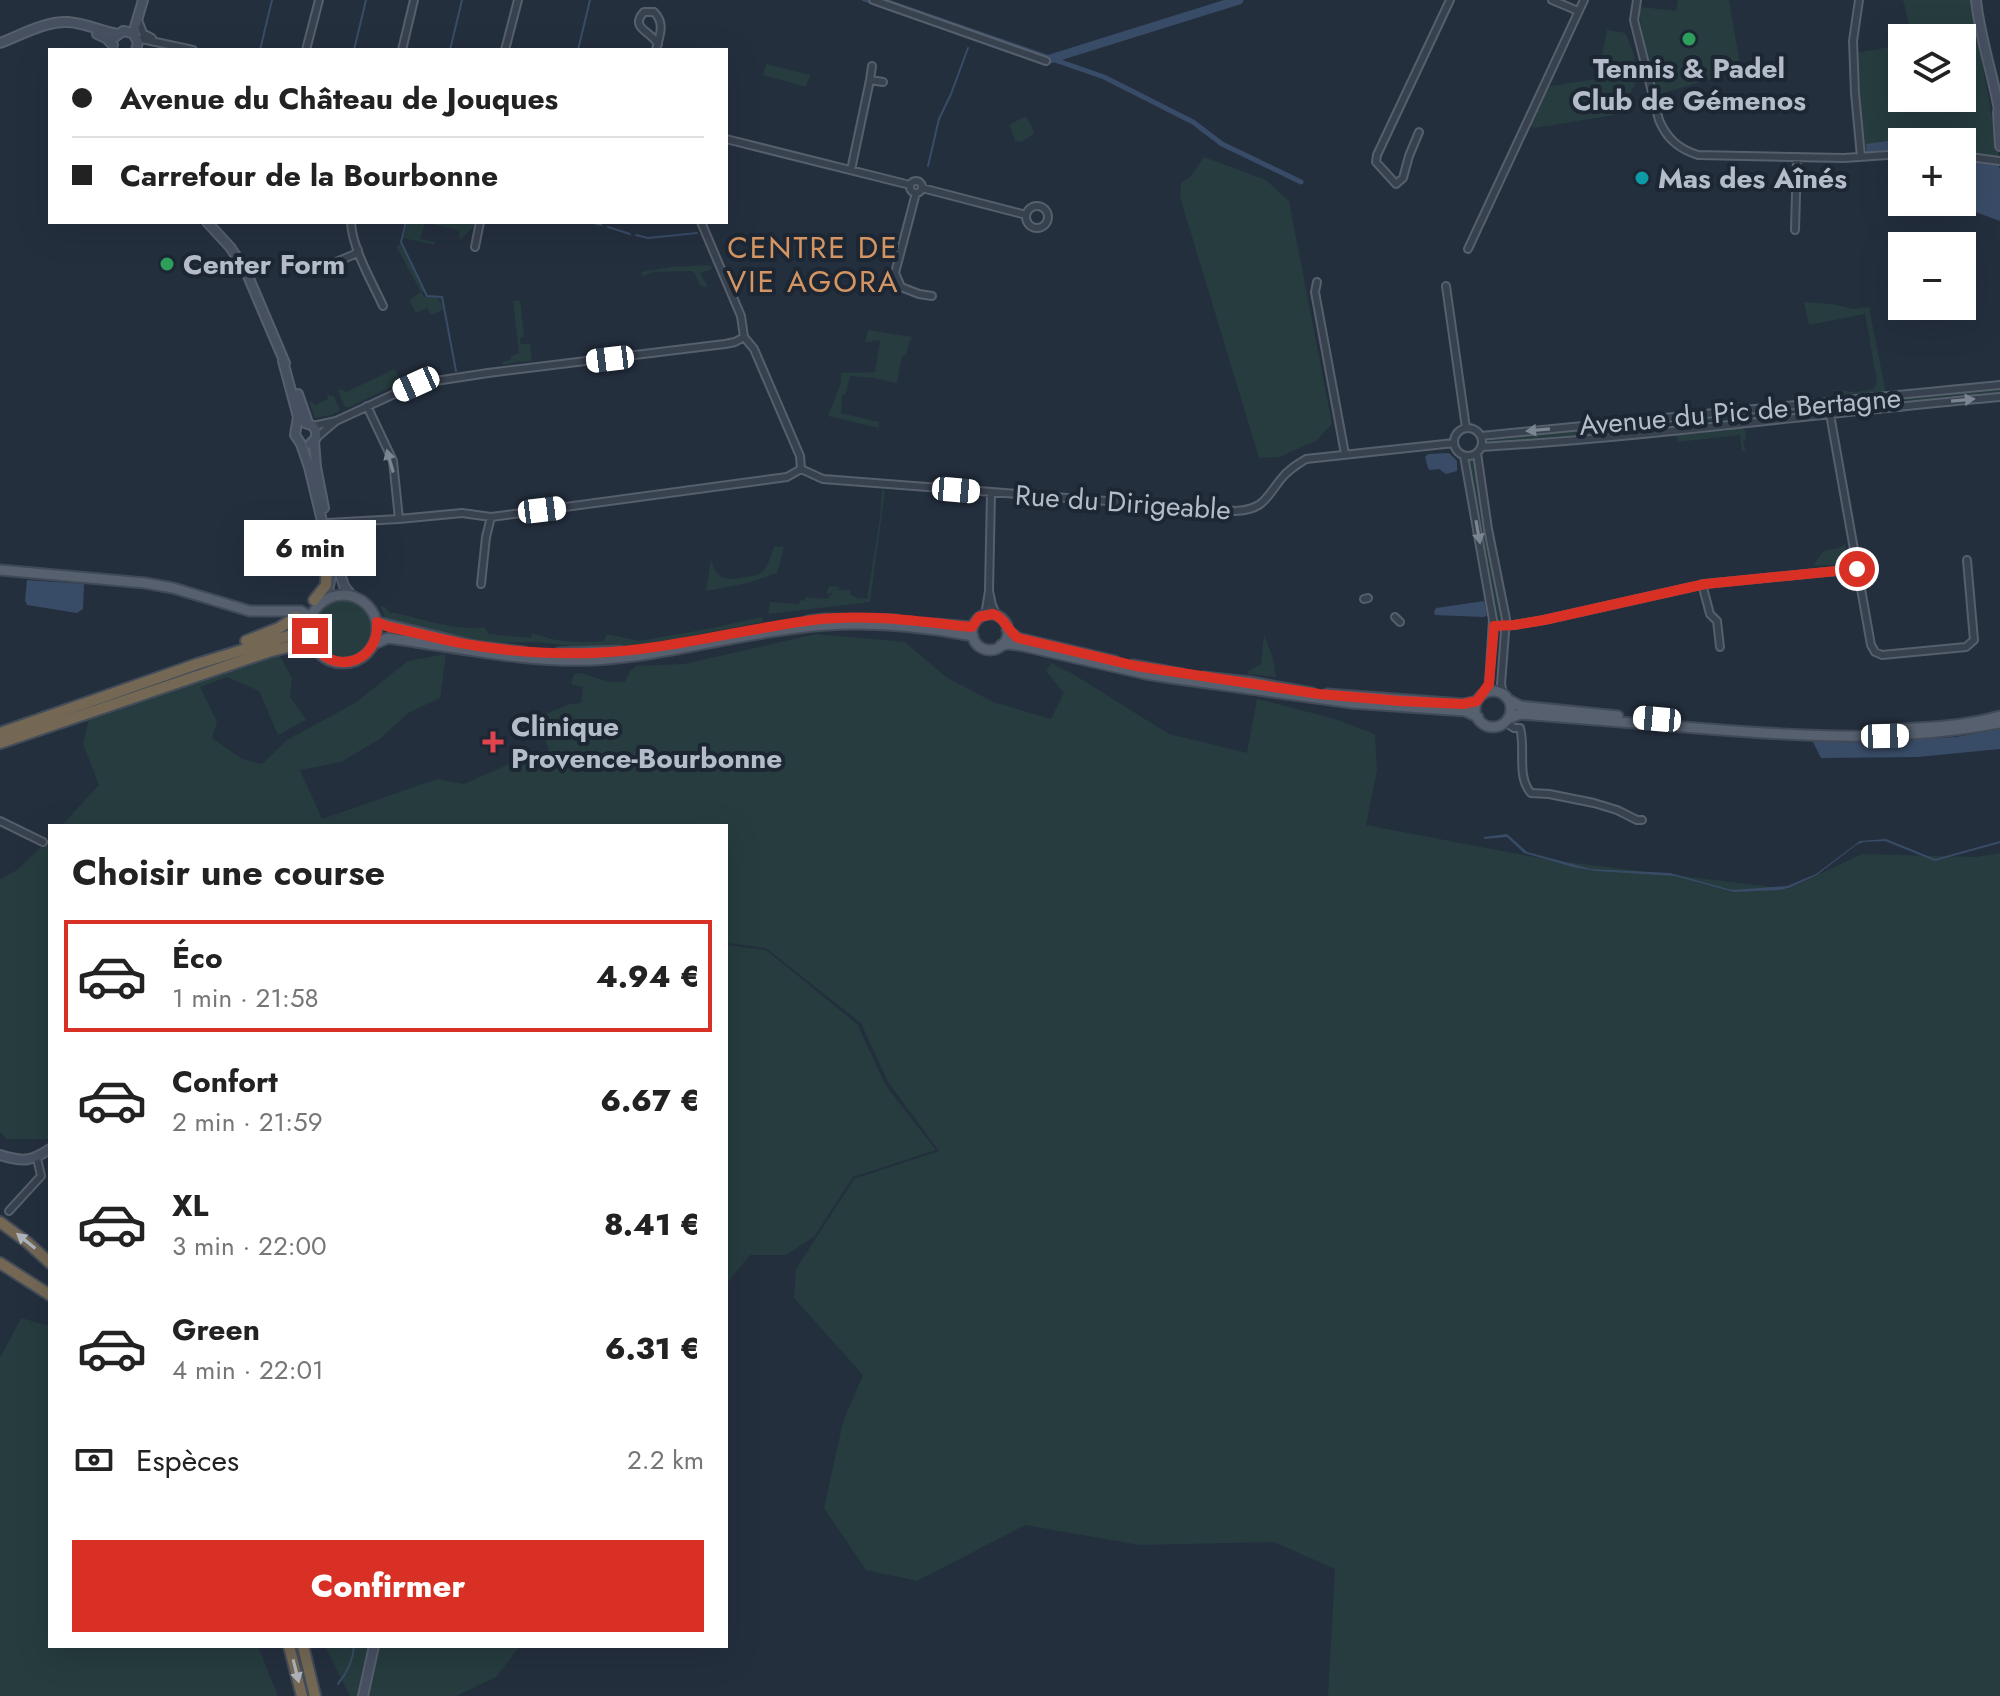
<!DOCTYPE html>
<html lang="fr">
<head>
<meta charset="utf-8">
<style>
  :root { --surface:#fff; --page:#f2f2f2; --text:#222; --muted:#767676; --line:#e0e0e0; --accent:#d93025 }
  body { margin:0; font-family:Jost,sans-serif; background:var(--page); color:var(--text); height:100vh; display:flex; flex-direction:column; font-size:30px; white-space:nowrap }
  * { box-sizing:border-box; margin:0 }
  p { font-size:26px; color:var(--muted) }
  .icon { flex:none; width:44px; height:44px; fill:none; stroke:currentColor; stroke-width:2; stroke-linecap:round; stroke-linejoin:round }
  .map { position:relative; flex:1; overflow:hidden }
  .sheet { position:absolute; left:48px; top:824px; width:680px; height:824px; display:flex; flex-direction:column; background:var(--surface); border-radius:0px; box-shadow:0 8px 32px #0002 }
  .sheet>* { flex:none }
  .hud { position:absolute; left:48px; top:48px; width:680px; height:176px; border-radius:0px; box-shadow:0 8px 32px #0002; display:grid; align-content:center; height:176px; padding:0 24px; background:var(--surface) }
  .buttons { position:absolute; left:1888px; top:24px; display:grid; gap:16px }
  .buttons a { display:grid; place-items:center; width:88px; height:88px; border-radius:0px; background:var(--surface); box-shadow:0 8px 32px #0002; font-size:40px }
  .end { position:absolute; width:36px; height:36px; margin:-18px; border:10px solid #d93025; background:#fff; box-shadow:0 0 0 4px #fff }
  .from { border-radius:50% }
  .bubble { position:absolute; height:56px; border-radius:0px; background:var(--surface); box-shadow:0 8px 32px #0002; font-size:26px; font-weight:800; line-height:56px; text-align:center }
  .car { position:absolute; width:24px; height:48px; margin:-24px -12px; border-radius:10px; box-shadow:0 0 6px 2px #0007; background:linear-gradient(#fff 24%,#345 0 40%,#fff 0 76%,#345 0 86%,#fff 0) }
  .hud b { display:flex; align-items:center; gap:28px; height:76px; font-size:30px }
  .hud b+b { border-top:2px solid var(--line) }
  .hud i { width:20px; height:20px; background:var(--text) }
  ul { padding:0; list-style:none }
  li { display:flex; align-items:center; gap:24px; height:112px; margin:0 16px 12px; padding:0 8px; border:4px solid transparent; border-radius:0px }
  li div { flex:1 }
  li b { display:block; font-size:30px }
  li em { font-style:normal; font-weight:800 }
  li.active { border-color:var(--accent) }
  li>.icon { width:72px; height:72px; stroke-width:1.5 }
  h2 { padding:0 24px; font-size:36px; line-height:96px }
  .pay { display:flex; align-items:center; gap:20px; height:88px; padding:0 24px; font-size:30px }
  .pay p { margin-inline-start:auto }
  .cta { display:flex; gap:16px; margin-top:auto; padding:16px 24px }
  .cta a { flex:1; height:92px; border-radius:0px; background:var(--accent); color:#fff; font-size:32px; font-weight:800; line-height:92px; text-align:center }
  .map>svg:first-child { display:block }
  .green { fill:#263c3f }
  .water { fill:#394c67 }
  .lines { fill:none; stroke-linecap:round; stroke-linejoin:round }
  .stream { stroke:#394c67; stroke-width:2 }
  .canal { stroke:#394c67; stroke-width:5 }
  .river { stroke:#394c67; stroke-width:9 }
  .street-casing { stroke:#565f6c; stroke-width:10 }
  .secondary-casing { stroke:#565f6c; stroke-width:12 }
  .primary-casing { stroke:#414a57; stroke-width:13 }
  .highway-casing { stroke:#434c59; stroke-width:14 }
  .street { stroke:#38414e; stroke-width:6 }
  .secondary { stroke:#465061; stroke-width:8 }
  .primary { stroke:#56606e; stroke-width:9 }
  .highway { stroke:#746855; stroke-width:10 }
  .oneway { fill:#7c8592 }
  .oneway2 { fill:#aeb4bd }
  .route { stroke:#d93025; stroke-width:10 }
  .leisure-dot { fill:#2e9e5b; stroke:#1d2633; stroke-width:3 }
  .culture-dot { fill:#0f9aa8; stroke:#1d2633; stroke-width:3 }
  .health-dot { fill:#e0444e; stroke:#1d2633; stroke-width:3 }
  .labels { text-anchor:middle; stroke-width:8; stroke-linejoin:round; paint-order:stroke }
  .poi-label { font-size:28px; font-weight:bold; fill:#b4bcc9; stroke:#1d2633; text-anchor:start }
  .street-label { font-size:28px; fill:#b4bcc9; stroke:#1d2633 }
  .neighbourhood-label { font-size:30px; letter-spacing:2px; fill:#d59563; stroke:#1d2633 }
</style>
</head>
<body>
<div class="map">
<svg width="2000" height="1696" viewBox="0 0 2000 1696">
  <rect width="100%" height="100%" fill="#242f3e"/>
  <!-- green -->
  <path class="green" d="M1678,0H1729L1741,70L1657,95L1647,57L1639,14L1641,7L1676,11Z
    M1903,0H1971L1999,157L1962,152V142H1902V151L1865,154L1856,53L1902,45V98H1962V38H1908L1909,25Z
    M1607,30L1625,33C1638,58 1645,89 1617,105L1614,115L1534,128L1527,125L1545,87L1597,79Z
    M766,64L810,75L806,87L763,75Z
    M1024,117L1027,118L1035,133L1021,142L1014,141L1015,139L1009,125Z
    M1204,157L1266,180L1289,201L1332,424L1316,441L1279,457L1259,458L1180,197L1181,183L1191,176Z
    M408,222H475V225L460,240L459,231L456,230L425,222L420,239L435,242L434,245L403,238Z
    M401,244L424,291L421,293L425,297L437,296L442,305L443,310L431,315L427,308L416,313L409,300L421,292L396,246Z
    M711,265L712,269L700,273L708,287L701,286L693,271L653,272L643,276L641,272L672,267Z
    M513,301H520L524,336L520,338V344H530L532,361L520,362L519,360L518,362L503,365L502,362L510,360L511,356L519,353Z
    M1804,302L1832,304L1853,309L1869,307L1886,394L1837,398L1835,390L1855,392L1874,389L1877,381L1865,314L1809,325Z
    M868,330L912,337L908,345L906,355L902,356L897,383L874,378L850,376L845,395H842L841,413L879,422V428L828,416L841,383V373L875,372L880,341L873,340L872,342H865Z
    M395,369L401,382L350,407H345L338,391L340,389L346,392Z
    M2000,388V395L1837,410L1833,408L1834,404L1838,403Z
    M327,395L334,396L340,410L332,415L315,418L309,402L312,401L315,405L328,399Z
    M1822,406L1824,409L1820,411L1674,425L1671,421Z
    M1659,421L1662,423L1658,428L1493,444L1489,439L1490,437Z
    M1740,426L1745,430L1746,439L1743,441L1746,451H1742L1740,435L1677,442V433L1721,429L1723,432L1727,431L1730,428Z
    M1475,458L1503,620L1501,623L1495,621L1466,460Z
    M882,490L885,491L870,602L768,614L770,602L799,604L800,600L805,601V597L827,599L836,589L830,594L826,593L829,586L840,587L837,590H850L851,595L857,598L867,599L880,518Z
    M1845,544L1847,558L1842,564L1813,566L1823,551L1839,548Z
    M774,546L784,547L777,573L748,583L706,591L711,560C718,581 726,581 746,577C753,576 759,575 764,570C769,563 772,554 774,546Z
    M314 628a29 29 0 1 1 58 0a29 29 0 1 1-58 0Z
    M380,606L386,608L389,612C415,616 460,633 484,627L489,634L531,638L532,634C540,634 544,637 551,639C567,642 587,643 604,641L607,634L639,641L713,628L761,617L763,622L641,646L589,648L535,642L481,643L387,621Z
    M816,634L905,642L946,677L993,702L1051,719L1064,693L1046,671L1051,663L1073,674L1169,734L1247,753L1257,699L1332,718L1375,734L1377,770L1366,825L1550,860L1788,889L1862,854L1976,857L2000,853V1696H1328L1335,1569L1274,1542L1139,1545L1025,1525L917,1581L866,1570L824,1508L843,1422L863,1375L794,1298L796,1269L854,1179L939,1151L888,1082L861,1023L766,948L726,943V826H61L99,785L83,744L90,714L279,654L292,678L290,697L306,720L278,735L259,691L227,677L200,687L217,722L212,738L242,759L262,764L287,740L355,703L408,661L446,654L440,698L408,713L380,739L341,762L300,770L322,819L437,779L464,784L511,763L533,757L549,750L537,718L569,704L581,703L583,687L571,684L574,674L581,673L609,682H625L630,671L637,666L684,664Z
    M1264,635L1273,658L1276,677L1248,674V671L1261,664Z
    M50,838V1139H7L0,1132V879L17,870Z
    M726,945L766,950L857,1024L886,1086L936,1150L853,1177L814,1237L786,1255H750L726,1284Z
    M21,1318L50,1326V1646H258L278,1696H0V1358Z
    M325,1646H520L496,1677L456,1696H350Z"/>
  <!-- water -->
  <path class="water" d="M1915,137L1917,142H1902V150L1867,153L1866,144Z
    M1969,161L1998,165L2000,169V221L1970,210L1965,165Z
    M1449,453L1457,461V471L1446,474L1439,469L1430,470L1428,468L1425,457L1428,454Z
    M27,580L84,584L83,609L77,613L27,605L25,600Z
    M1484,601L1487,615L1484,617L1435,615L1434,612L1436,608Z
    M2000,729V749L1917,757L1821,758L1812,740L1875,742L1956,737Z
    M1507,834L1527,852L1591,869L1670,873L1732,890L1787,886L1816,874L1860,841L1886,839L1935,859L2000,841V843L1935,861L1885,841L1863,842L1856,845L1817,875L1789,888L1779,890L1734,892L1675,876L1596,871L1573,867L1524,853L1507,837L1484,839V837Z"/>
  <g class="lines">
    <!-- stream -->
    <path class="stream" d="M863,0L898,12
      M260,50L272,0
      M354,50L366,0
      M450,50L462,0
      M578,50L590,0
      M928,166L939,119L951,94L968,48
      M406,222L401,242L427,296L442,297L456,371
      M590,222L601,225
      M608,227L630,234
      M636,235L648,238L697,233
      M338,1684C347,1673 353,1661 354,1646"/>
    <!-- canal -->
    <path class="canal" d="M885,1L1104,77L1193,122L1222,144L1301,182"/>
    <!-- river -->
    <path class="river" d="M1050,59L1239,0"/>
    <!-- street casing -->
    <g class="street-casing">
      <path id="street" d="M873,0L1046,61
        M1552,0L1578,11
        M1637,0L1634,20L1659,120C1667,139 1679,149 1698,155L1844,158L1902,154
        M1859,0L1853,41L1855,93L1861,157
        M138,20L143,33L152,38
        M137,38L193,50
        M306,50L319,0
        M402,50L414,0
        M505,50L518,0
        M656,50C659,36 666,24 654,12H644C629,28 651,31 658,44
        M870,80L883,82
        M1419,132L1409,156L1403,178L1396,184L1376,162L1377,155L1450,0
        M726,139L910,185
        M1962,156L2000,161
        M851,170L870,80L872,66
        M910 187a6 6 0 1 1 12 0a6 6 0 1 1-12 0Z
        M922,188L1026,215
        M916,193L895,273L901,287L919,294L932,296
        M1026 217a11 11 0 1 1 22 0a11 11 0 1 1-22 0Z
        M351,222C352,248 372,282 383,306
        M701,222L741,316L744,337L754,349L800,456L801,469
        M1795,230L1797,157
        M475,247L480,222
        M1468,249L1584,0
        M313,272L355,254L358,250
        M1317,282L1315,292L1345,454
        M1446,286L1466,428
        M1828,403L1871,645L1875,652L1882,655L1966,647L1974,640L1967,560
        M367,406L393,461L399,519
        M313,426L336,421
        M1454 442a14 14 0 1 1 28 0a14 14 0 1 1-28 0Z
        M1481,436L2000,385
        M316,438L336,421L416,384L488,373L725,344L735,342L744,337
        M1481,447C1655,437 1827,412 2000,397
        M1477,453L1488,529L1506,619L1501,684L1503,693
        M1464,456L1493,620L1489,684L1484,693
        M801,469L823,479L1236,511C1264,509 1265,499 1281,479C1288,470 1296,465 1306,459L1454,443
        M327,523L399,519L462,513L491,517
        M481,584L486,537L491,517L787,477L801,469
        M1702,584L1710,614L1717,621L1720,647
        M989,591L991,493
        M1364,599L1368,598
        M985,615L989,591L992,605L997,616
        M1395,617L1400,622
        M1494,626L1514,625L1544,620L1705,584L1857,569
        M1505,722L1514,728H1520C1526,749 1516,776 1531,793L1549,794L1594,803L1617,810L1637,820H1642
        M0,821L43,842
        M9,1211L41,1176L37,1158"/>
    </g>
    <!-- secondary casing -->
    <g class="secondary-casing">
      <path id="secondary" d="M1976,0C1980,39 1994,77 2000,116
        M97,34L106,38L113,45
        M135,36V27L143,0
        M115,37L123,31L133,33L138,42L136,50
        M0,43C21,35 45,21 68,22C85,23 101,31 118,34
        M1998,112L2000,146
        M207,222L230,247L245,269L285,363
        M283,361L298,417L295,435L301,444L309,467L328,546L332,572L326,600
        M298,394L308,423
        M305,423L313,426L316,431V438L310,444
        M314,441L316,467L324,508
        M336,561L344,586L352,596
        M0,1155C23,1162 30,1162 50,1149
        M363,1696L374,1646"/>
    </g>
    <!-- primary casing -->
    <g class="primary-casing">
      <path id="primary" d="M0,570L145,583L173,588L250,611H301L306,614L310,620
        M309 629a34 34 0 1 1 68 0a34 34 0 1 1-68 0Z
        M972 632a18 18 0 1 1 36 0a18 18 0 1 1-36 0Z
        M808,621L824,619L897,620
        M377,622L475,646L524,652
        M936,624L972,627
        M1007,630L1018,638L1115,661
        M374,644L388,638C457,647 524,663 594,660C663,656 729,636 797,628C856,620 916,625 973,636
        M1001,645L1009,644L1023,646L1146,674L1171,678L1352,703L1465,711L1478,717
        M559,653L620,651
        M1133,665L1182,674
        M1204,677L1250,682L1312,693
        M1475 709a18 18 0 1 1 36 0a18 18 0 1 1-36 0Z
        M1327,694L1463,704L1477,701
        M1509,700L1520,706L1618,716
        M1508,719L1520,714C1583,719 1646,724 1709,729C1809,737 1901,742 2000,723
        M1881,730C1920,728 1962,727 2000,716"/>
    </g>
    <!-- highway casing -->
    <g class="highway-casing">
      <path id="highway" d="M314,600L326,585L328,546
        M246,641L279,628L296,617
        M0,733L197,664L298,633L309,626
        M0,743L268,652L300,644L314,646
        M0,1222L27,1242L50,1263
        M0,1263L50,1295
        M289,1646L302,1696
        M303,1646L315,1696"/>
    </g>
    <!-- street -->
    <use href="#street" class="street"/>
    <!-- secondary -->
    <use href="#secondary" class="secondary"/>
    <!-- primary -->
    <use href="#primary" class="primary"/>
    <!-- highway -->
    <use href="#highway" class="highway"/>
  </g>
  <!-- one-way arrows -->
  <defs><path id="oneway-solid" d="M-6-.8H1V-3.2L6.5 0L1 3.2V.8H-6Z" transform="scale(2)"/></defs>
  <g class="oneway">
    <use href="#oneway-solid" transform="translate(1963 400) rotate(-5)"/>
    <use href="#oneway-solid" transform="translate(1538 430) rotate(175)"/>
    <use href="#oneway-solid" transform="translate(390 461) rotate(-106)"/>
    <use href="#oneway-solid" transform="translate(1478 532) rotate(80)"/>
  </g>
  <g class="oneway2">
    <use href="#oneway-solid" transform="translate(26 1241) rotate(-141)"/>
    <use href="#oneway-solid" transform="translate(296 1671) rotate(76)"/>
  </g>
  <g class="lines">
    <!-- route -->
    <path class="route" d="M310,636C325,678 380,666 377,622L389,627C419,633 449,642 478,646C516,652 555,654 593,653C670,650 745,628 821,619C871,614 923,622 972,627L979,617L993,614C1006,619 1006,629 1018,638L1136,666L1319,694L1400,701L1463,704L1477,701L1489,684L1494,626L1514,625L1544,620L1705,584L1857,569"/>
  </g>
  <!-- markers -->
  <g class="leisure-dot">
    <circle cx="1689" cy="39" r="8"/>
    <circle cx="167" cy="264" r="8"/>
  </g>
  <circle class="culture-dot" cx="1642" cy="178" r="8"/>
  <path class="health-dot" d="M489 730h8v8h8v8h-8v8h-8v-8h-8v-8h8z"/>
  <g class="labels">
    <!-- poi labels -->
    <g class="poi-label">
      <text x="1689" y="78" text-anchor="middle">Tennis &amp; Padel<tspan x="1689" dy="32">Club de Gémenos</tspan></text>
      <text x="1658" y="188">Mas des Aînés</text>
      <text x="183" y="274">Center Form</text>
      <text x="511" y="736">Clinique<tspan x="511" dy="32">Provence-Bourbonne</tspan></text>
    </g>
    <!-- street labels -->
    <g class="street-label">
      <text transform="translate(1740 411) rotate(-5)" y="10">Avenue du Pic de Bertagne</text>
      <text transform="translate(1123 502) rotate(4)" y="10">Rue du Dirigeable</text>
    </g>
    <!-- neighbourhood labels -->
    <g class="neighbourhood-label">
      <text x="813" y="258">CENTRE DE<tspan x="813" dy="34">VIE AGORA</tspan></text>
    </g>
  </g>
</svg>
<div class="buttons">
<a><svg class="icon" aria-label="layers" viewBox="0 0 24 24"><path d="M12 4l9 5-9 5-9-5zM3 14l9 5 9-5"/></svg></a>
<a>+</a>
<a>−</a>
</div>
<i class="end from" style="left:1857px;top:569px"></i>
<i class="end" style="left:310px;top:636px"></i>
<div class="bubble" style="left:244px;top:520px;width:132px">6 min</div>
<i class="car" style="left:610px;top:359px;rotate:263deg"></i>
<i class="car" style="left:416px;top:384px;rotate:246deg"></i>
<i class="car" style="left:956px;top:490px;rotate:95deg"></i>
<i class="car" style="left:542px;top:510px;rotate:83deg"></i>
<i class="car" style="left:1657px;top:719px;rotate:275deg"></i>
<i class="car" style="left:1885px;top:736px;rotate:89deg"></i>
<div class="hud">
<b><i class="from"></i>Avenue du Château de Jouques</b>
<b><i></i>Carrefour de la Bourbonne</b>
</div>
<section class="sheet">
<h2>Choisir une course</h2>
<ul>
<li class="active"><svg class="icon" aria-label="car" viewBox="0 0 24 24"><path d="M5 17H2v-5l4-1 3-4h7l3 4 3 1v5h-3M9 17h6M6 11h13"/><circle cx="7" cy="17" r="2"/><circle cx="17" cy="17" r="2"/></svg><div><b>Éco</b><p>1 min · 21:58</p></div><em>4.94 €</em></li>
<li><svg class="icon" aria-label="car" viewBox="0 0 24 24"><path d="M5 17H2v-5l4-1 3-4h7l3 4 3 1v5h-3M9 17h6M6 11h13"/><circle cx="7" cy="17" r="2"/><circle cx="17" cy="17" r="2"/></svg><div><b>Confort</b><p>2 min · 21:59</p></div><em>6.67 €</em></li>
<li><svg class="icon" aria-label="car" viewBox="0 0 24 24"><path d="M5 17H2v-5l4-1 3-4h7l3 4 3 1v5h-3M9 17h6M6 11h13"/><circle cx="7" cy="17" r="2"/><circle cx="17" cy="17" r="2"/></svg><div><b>XL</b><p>3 min · 22:00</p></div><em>8.41 €</em></li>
<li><svg class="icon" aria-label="car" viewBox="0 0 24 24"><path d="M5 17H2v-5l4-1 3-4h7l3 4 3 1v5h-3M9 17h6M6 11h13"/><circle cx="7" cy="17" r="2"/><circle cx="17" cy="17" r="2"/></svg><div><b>Green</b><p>4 min · 22:01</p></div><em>6.31 €</em></li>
</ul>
<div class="pay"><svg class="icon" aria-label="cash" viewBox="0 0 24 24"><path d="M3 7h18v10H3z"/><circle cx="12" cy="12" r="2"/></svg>Espèces<p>2.2 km</p></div>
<div class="cta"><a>Confirmer</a></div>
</section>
</div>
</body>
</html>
